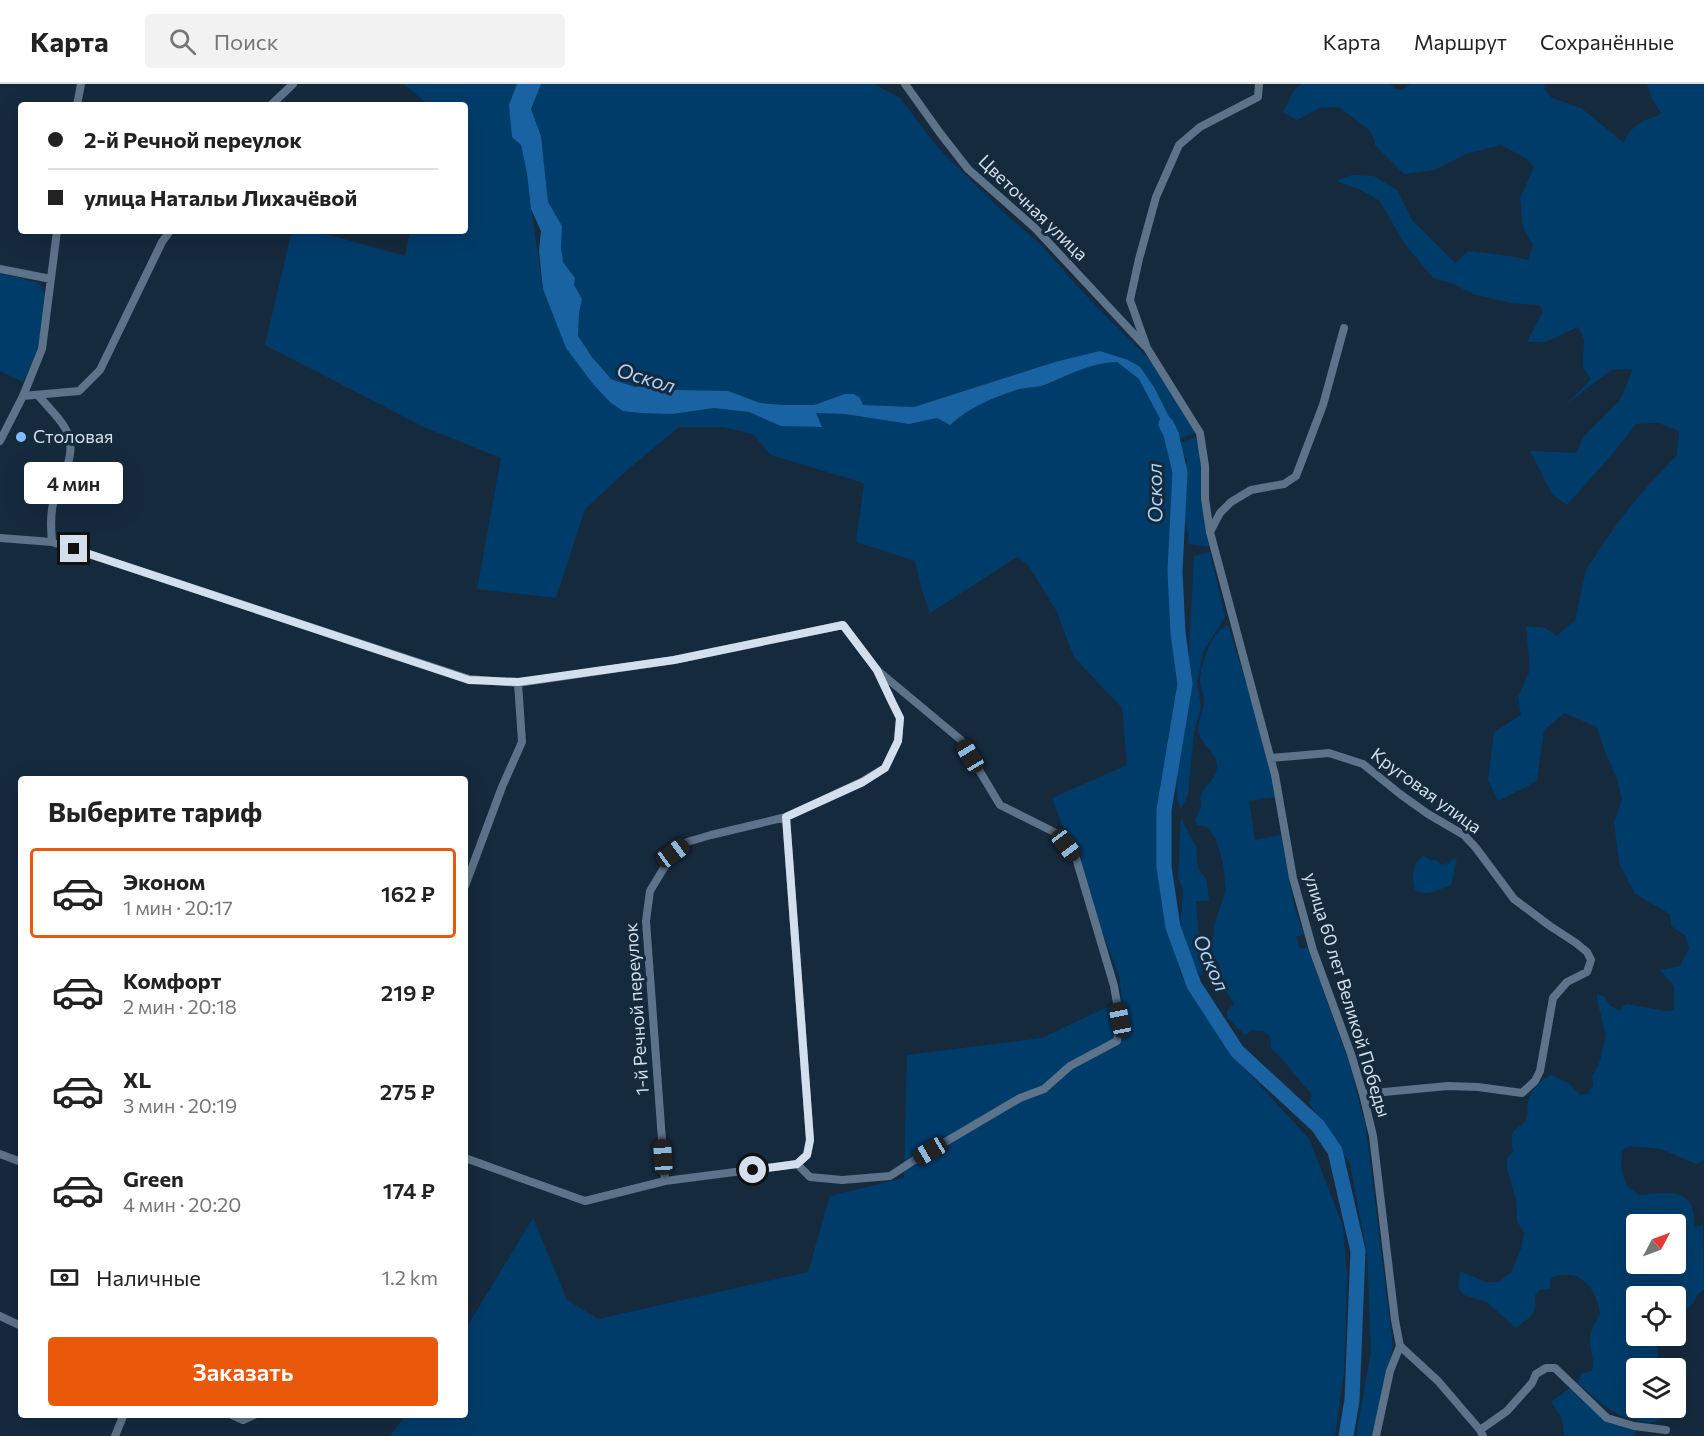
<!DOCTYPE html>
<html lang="ru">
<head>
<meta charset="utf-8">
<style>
  :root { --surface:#fff; --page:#f2f2f2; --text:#222; --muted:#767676; --line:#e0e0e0; --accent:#ea580c }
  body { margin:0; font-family:Commissioner,sans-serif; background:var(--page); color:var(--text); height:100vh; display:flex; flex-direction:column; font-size:22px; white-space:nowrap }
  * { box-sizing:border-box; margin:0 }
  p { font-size:20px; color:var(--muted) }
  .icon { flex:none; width:33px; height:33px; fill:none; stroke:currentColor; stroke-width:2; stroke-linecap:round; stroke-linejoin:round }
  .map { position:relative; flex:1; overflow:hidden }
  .side { position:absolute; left:18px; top:692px; width:450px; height:642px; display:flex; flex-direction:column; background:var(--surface); border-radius:6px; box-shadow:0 6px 24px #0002 }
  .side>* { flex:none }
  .hud { position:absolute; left:18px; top:18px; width:450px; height:132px; border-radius:6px; box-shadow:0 6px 24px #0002; display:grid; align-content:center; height:132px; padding:0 30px; background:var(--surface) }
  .needle { width:39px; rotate:49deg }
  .tools { position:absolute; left:1626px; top:1130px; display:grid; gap:12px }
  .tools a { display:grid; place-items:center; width:60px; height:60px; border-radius:6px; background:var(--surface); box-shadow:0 6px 24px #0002; font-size:30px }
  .end { position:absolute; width:27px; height:27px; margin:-14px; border:8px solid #d3dfec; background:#111; box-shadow:0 0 0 3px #111 }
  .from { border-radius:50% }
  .bubble { position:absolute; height:42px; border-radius:6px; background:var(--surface); box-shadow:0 6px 24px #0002; font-size:20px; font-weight:600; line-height:42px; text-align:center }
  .car { position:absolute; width:18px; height:36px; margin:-18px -9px; border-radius:8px; box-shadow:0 0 4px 2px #0007; background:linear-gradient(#222 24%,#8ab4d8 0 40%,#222 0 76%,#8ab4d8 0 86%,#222 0) }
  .hud b { display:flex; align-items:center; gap:21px; height:57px; font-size:22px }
  .hud b+b { border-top:2px solid var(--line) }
  .hud i { width:15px; height:15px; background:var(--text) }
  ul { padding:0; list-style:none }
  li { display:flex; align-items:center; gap:18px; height:90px; margin:0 12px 9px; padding:0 18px; border:3px solid transparent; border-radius:6px }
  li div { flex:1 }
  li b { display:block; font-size:22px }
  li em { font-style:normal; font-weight:600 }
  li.on { border-color:var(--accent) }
  li>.icon { width:54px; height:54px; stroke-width:1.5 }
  h2 { padding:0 30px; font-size:27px; line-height:72px }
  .pay { display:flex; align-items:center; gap:15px; height:66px; padding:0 30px; font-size:22px }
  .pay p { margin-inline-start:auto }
  .action { display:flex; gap:12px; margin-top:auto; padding:12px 30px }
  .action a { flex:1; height:69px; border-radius:6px; background:var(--accent); color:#fff; font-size:24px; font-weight:600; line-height:69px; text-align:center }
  header { display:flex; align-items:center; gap:36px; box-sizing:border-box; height:84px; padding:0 30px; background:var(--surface); border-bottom:2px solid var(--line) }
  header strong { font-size:28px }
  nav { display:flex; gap:33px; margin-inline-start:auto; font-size:21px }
  .search { width:420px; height:54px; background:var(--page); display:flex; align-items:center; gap:15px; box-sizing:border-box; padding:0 21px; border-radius:6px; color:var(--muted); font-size:22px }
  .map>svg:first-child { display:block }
  .green { fill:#003c6a; fill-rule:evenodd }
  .water { fill:#1963a2 }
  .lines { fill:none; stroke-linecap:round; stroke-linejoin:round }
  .river { stroke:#1963a2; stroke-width:15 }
  .street { stroke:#5d738a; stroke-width:8 }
  .route { stroke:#d3dfec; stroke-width:8 }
  .poi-dot { fill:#80bdfa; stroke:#162a3e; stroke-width:2 }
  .labels { text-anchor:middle; stroke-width:6; stroke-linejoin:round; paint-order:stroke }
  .street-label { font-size:18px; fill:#d3dfec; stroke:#162a3e }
  .poi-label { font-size:18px; fill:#d3dfec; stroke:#162a3e; text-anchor:start }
  .water-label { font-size:20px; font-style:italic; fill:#b0d2f5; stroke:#162a3e }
</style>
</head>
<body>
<header>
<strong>Карта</strong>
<div class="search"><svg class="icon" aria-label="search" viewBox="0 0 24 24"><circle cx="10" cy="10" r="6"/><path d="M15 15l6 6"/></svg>Поиск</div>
<nav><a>Карта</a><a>Маршрут</a><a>Сохранённые</a></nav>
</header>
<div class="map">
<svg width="1704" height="1352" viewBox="0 0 1704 1352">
  <rect width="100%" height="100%" fill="#162a3e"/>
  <!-- green -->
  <path class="green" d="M403,0H520L521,61L527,89L531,125L543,205L566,264L593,300L672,330L714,324L749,328L781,342H822L815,329L845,330L909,340L937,334L950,341C970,323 994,313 1020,305C1028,303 1038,304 1047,300C1071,290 1090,279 1117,278L1139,295L1160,335L1167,359L1180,388L1175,487L1178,549L1185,600L1164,726V783L1180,890L1240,980L1309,1055L1343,1142L1347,1192L1344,1288L1335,1352H390L406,1331L465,1330V1246L533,1134L567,1216L598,1235L808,1188L830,1112L904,1094L907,971L1042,954L1122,916L1119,892L1052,714L1127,681L1122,624L1074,573L1056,526L1028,481L1017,473L930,529L923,509L915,477L856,458L864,399L771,371L753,350L722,343H679L626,387L585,425L556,514L477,505L501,374L424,343L265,261L292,147H315L405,172L410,147H465V21H429Z
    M541,0H874L900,14L938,64L1003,128L1041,161L1090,216L1159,285L1196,349L1180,354L1154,303L1128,276L1055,278L914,323L863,321L854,310H845L814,321H783L760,319L728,307L678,306L652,301L635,303L611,295L592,273L578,252L579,229L582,215L574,201L575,194L563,178L561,163L562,142L548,118L541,52L531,25Z
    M1302,0H1390L1396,5L1403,6L1410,0H1545L1544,5L1552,14L1581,24L1624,59C1627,48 1637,39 1648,35C1653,33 1657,33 1661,29L1652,15L1647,0H1704V1076L1697,1080L1661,1065L1630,1062L1622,1067L1621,1084L1627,1102L1639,1111C1653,1111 1682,1104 1690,1119C1694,1125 1694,1135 1695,1143L1703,1141L1704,1205L1697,1211L1693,1220L1676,1231V1212H1636V1251H1658V1273L1651,1284H1636V1323H1655L1666,1326L1660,1336L1650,1339L1620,1332L1601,1319L1577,1299L1582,1290L1592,1287C1595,1273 1590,1270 1590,1257C1590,1247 1595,1238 1600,1230C1597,1203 1578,1182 1551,1194L1550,1205L1539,1206L1535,1211C1538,1231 1530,1232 1516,1244L1487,1218L1464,1211L1458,1203L1460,1187L1486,1198H1498L1511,1188L1521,1165L1524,1149L1517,1137L1516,1116L1507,1085V1074L1513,1068C1508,1035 1521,1051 1527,1032C1528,1027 1527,1022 1528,1018C1531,1005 1540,995 1552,991L1568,999L1580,1011L1587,1010L1593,1002L1592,992C1604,975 1600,969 1606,951C1603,944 1603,938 1601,931C1599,923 1597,919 1597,911L1604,912L1610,922L1619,926L1627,920L1665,927L1674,926V902L1660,886L1680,882L1689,864L1685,851L1671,842L1670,830L1635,810L1619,779L1614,738L1622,716L1616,692L1605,668L1597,643L1564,629L1544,646L1537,697L1498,717L1488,696L1494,648L1521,631L1518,613L1530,586L1526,542L1545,544L1557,552L1575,536L1586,486L1616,441L1643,407L1677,371L1679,347L1659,339L1636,340L1614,368L1567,421L1552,410L1530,367L1576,369L1584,352L1620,316L1633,285L1611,286L1567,320L1591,295L1583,284L1584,255L1578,243L1545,258H1527L1543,227L1539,221L1511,219L1473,210L1451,199L1433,194L1404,159L1380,117L1359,105L1336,97L1352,91L1374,92L1397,106L1412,136L1455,179L1468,167L1509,172L1528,176L1533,161L1523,144L1520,114L1534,83L1526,74L1501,61L1466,70L1434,86L1404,90L1375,61V56L1369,46L1339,23L1320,24L1297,36L1283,28L1295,5ZM1636,1140H1676V1179H1636Z
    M0,190L22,194L35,198L41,202L46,213L38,265L23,298L0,287Z
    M1199,352L1210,463L1188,460V449L1180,421L1187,376L1176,360Z
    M1210,468L1225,533L1203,568L1197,598L1201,623L1194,648L1188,711L1181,725L1177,716L1176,682L1187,602L1194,472Z
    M1228,541L1256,630L1276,713L1249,717L1255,756L1281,751L1295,826L1304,850L1296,853L1300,865L1308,863L1351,984L1361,1026L1365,1037L1393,1263L1372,1352H1356L1371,1268L1367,1170L1350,1080L1309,1019L1312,1010C1297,995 1287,978 1271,964L1270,953L1264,947L1252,946L1245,951L1227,933V927L1234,920L1224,902L1221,891L1220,881L1212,868L1211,860L1214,851V842L1226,806L1223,779L1216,755L1208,743L1197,741L1195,736C1196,732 1200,727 1201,723C1202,719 1199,715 1201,710C1205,701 1217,694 1217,682C1217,669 1203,662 1199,650C1196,641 1203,628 1204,619C1205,611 1200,604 1200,596C1201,580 1212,546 1228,541Z
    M1181,734L1196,763L1198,785L1207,796L1209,817H1196L1202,892L1191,882L1188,864L1180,845L1183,806L1178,793Z
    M1424,771L1431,777L1436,776L1442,781L1448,779L1454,774L1457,777C1453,785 1455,792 1451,801C1438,805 1429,813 1415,806C1412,792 1411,780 1424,771Z
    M1570,1304L1606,1336L1636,1346L1635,1352H1564L1562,1334L1551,1318Z"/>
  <!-- water -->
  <path class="water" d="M517,0H541L531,25L541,52L548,118L562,142L561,163L563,178L575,194L574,201L582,215L579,229L578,252L592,273L611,295L635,303L652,301L678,306L728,307L760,319L783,321H814L845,310H854L860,314L863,321L914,323L1055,278L1100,267L1128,276L1140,283L1154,303L1180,354L1167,359L1160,335L1139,295L1117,278C1090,279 1071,290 1047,300C1038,304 1028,303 1020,305C994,313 970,323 950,341L937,334L909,340L845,330L816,329L822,343L781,342L749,328L714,324L672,330L641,329L623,327L611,319L593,300L566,264L543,205L539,167L541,147L531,125L527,89L521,61L512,53L509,21Z"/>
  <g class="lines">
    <!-- river -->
    <path class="river" d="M1166,340L1171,350L1180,388L1175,487L1178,549L1185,600L1164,726V783L1173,843L1194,901L1237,967L1318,1042L1335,1067L1358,1167L1352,1316L1346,1352"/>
    <!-- street -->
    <path class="street" d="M905,0L940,49L968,85L1035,144L1145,262
      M1259,0L1258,13L1200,43L1179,61L1156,113L1139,175L1130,216L1147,264L1200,349L1205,382V415L1210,448L1275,691L1293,794L1313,866L1351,970L1363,1010L1373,1052L1395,1236L1400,1262L1390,1287L1376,1352
      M77,21L81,0
      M271,21L293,0
      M0,185L51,195
      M38,311C45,320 60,334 65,344C80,369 60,395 53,420C50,433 51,445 52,458
      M23,312L79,307L100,286L162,158L170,147
      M0,357L23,312L42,265L57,147
      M1210,448L1220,429L1231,418L1251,406L1284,400L1296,392L1323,321L1344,244
      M0,454L52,458L469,595L518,599L674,576L843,541L877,586L961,656L1000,721L1056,749L1076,774L1114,902L1120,936L1117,957L1070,982L1044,1005L1020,1014L913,1077L890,1092L842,1096L810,1093L797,1080
      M1271,674L1329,669L1363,680L1400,710L1428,730L1464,751L1476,764L1514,815L1550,842L1576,859L1587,868L1591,876L1587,888L1567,898L1553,914L1540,987L1535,997L1522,1009L1478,1003L1448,1002L1363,1010
      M465,802L502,703L522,658L518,599
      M0,1070L21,1078
      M465,1074L585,1117L665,1097L797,1080L807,1071L810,1056L786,733
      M665,1097L646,837L650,807L673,769L687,758L711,751L786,733L863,697L885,684L898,657L900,634L878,589
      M0,1232L21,1242
      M1400,1262L1438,1297L1480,1346L1483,1352
      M230,1330L243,1336L256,1330
      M1480,1346L1507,1327L1532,1299L1536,1290L1546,1284H1555L1607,1334L1634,1342L1666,1346
      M115,1352L124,1330"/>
  </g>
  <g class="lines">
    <!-- route -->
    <path class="route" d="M74,465L469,596L518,598L540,595L674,576L843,541L877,586L892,618L900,634L898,657L885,684L863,698L786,733L810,1056L807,1071L797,1080L753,1086"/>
  </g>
  <!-- markers -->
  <circle class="poi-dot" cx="21" cy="353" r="6"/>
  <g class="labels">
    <!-- street labels -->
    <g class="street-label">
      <text transform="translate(1033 124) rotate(44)" y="6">Цветочная улица</text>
      <text transform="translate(1426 707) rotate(36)" y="6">Круговая улица</text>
      <text transform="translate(1347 911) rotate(73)" y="6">улица 60 лет Великой Победы</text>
      <text transform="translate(637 925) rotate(-94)" y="6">1-й Речной переулок</text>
    </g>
    <!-- poi labels -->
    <g class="poi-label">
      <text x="33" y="359">Столовая</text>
    </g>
    <!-- water labels -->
    <g class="water-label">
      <text transform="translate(646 294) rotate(17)" y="7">Оскол</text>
      <text transform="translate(1155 409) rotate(-91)" y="7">Оскол</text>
      <text transform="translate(1211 879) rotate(66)" y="7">Оскол</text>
    </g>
  </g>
</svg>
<div class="tools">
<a><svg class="needle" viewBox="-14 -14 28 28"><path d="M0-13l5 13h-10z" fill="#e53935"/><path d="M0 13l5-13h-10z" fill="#767676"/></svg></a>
<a><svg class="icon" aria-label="locate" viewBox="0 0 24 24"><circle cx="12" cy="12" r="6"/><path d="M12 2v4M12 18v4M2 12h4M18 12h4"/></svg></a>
<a><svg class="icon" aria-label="layers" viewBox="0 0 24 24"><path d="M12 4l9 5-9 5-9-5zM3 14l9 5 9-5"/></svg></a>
</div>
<i class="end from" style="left:753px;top:1086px"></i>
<i class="end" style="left:74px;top:465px"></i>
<div class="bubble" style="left:24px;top:378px;width:99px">4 мин</div>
<i class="car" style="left:970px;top:672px;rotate:329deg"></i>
<i class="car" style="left:1066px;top:761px;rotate:143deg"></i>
<i class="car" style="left:673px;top:769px;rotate:54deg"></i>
<i class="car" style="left:1120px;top:936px;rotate:349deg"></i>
<i class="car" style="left:930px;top:1067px;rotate:240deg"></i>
<i class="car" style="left:663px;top:1073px;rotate:356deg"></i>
<div class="hud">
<b><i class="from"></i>2-й Речной переулок</b>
<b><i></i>улица Натальи Лихачёвой</b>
</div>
<section class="side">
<h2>Выберите тариф</h2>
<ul>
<li class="on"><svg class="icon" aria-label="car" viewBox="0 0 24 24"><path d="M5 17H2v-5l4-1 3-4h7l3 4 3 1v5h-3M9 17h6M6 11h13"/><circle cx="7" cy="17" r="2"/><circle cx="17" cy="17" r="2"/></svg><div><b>Эконом</b><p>1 мин · 20:17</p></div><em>162 ₽</em></li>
<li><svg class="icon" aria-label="car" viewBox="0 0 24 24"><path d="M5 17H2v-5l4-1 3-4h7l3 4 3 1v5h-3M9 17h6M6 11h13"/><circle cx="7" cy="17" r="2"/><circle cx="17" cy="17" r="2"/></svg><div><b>Комфорт</b><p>2 мин · 20:18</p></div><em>219 ₽</em></li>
<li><svg class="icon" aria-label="car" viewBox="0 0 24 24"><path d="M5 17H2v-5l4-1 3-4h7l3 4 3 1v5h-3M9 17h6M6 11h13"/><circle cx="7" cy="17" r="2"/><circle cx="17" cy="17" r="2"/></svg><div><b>XL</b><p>3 мин · 20:19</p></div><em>275 ₽</em></li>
<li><svg class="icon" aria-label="car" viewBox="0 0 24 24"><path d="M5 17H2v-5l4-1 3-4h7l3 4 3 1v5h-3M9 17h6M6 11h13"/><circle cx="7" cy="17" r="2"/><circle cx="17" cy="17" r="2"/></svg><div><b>Green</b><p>4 мин · 20:20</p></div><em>174 ₽</em></li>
</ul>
<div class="pay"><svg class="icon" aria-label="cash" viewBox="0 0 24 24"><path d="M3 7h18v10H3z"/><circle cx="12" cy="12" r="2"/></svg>Наличные<p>1.2 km</p></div>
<div class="action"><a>Заказать</a></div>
</section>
</div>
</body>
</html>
